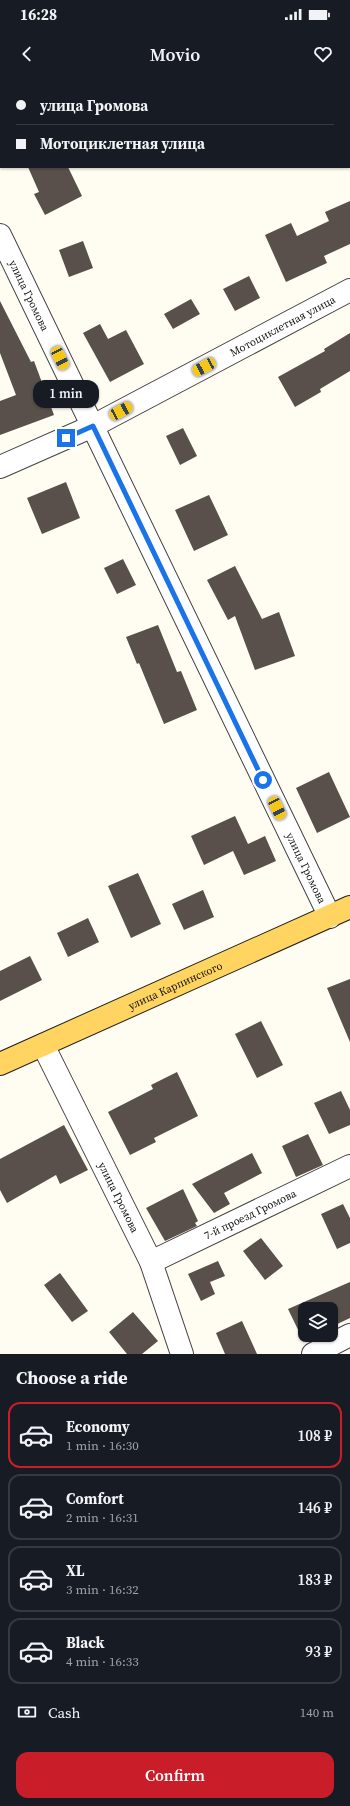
<!DOCTYPE html>
<html lang="en">
<head>
<meta charset="utf-8">
<style>
  :root { --surface:#171b24; --page:#242831; --text:#f1f3f6; --muted:#9ea1a6; --line:#363941; --accent:#ca1d2a }
  body { margin:0; font-family:"Source Serif 4",serif; background:var(--page); color:var(--text); height:100vh; display:flex; flex-direction:column; font-size:15px; white-space:nowrap }
  * { box-sizing:border-box; margin:0 }
  p { font-size:13px; color:var(--muted) }
  .icon { flex:none; width:22px; height:22px; fill:none; stroke:currentColor; stroke-width:2; stroke-linecap:round; stroke-linejoin:round }
  .map { position:relative; height:1274px; overflow:hidden }
  .drawer { display:flex; flex-direction:column; background:var(--surface); flex:1 }
  .drawer>* { flex:none }
  .hud { position:absolute; left:0px; top:0px; width:350px; height:88px; box-shadow:0 1px 3px #0004; display:grid; align-content:center; height:88px; padding:0 16px; background:var(--surface) }
  .tools { position:absolute; left:298px; top:1222px; display:grid; gap:8px }
  .tools a { display:grid; place-items:center; width:40px; height:40px; border-radius:8px; background:var(--surface); box-shadow:0 1px 3px #0004; font-size:20px }
  .end { position:absolute; width:18px; height:18px; margin:-9px; border:5px solid #1a73e8; background:#fff; box-shadow:0 0 0 2px #fff }
  .from { border-radius:50% }
  .bubble { position:absolute; height:28px; border-radius:12px; background:var(--surface); box-shadow:0 1px 3px #0004; font-size:13px; font-weight:600; line-height:28px; text-align:center }
  .car { position:absolute; width:12px; height:24px; margin:-12px -6px; border-radius:5px; box-shadow:0 0 3px 1px #0007; background:linear-gradient(#f5c518 24%,#345 0 40%,#f5c518 0 76%,#345 0 86%,#f5c518 0) }
  .hud b { display:flex; align-items:center; gap:14px; height:38px; font-size:15px }
  .hud b+b { border-top:1px solid var(--line) }
  .hud i { width:10px; height:10px; background:var(--text) }
  ul { padding:0; list-style:none }
  li { display:flex; align-items:center; gap:12px; height:66px; margin:0 8px 6px; padding:0 8px; border:2px solid var(--line); border-radius:12px }
  li div { flex:1 }
  li b { display:block; font-size:15px }
  li em { font-style:normal; font-weight:600 }
  li.on { border-color:var(--accent) }
  li>.icon { width:36px; height:36px; stroke-width:1.5 }
  h2 { padding:0 16px; font-size:18px; line-height:48px }
  .pay { display:flex; align-items:center; gap:10px; height:44px; padding:0 16px; font-size:15px }
  .pay p { margin-inline-start:auto }
  .button { display:flex; gap:8px; margin-top:auto; padding:8px 16px }
  .button a { flex:1; height:46px; border-radius:12px; background:var(--accent); color:#fff; font-size:16px; font-weight:600; line-height:46px; text-align:center }
  .status { display:flex; justify-content:space-between; align-items:center; height:28px; padding:0 20px; background:var(--surface); direction:ltr }
  .status svg { height:11px; fill:currentColor }
  header { display:flex; justify-content:space-between; align-items:center; height:52px; padding:0 16px; background:var(--surface); font-size:18px; font-weight:600 }
  .map>svg:first-child { display:block }
  .building { fill:#59504b }
  .lines { fill:none; stroke-linecap:round; stroke-linejoin:round }
  .street-casing { stroke:#424242; stroke-width:24 }
  .primary-casing { stroke:#202020; stroke-width:24 }
  .street { stroke:#fff; stroke-width:22 }
  .primary { stroke:#ffd461; stroke-width:22 }
  .route { stroke:#1a73e8; stroke-width:5 }
  .labels { text-anchor:middle; stroke-width:4; stroke-linejoin:round; paint-order:stroke }
  .street-label { font-size:11px; fill:#0f0f0f; stroke:#fff }
</style>
</head>
<body>
<div class="status"><b>16:28</b><svg viewBox="0 0 49 12"><path d="M0 12V9h3v3zM5 12V6h3v6zM10 12V3h3v9zM15 12V0h3v12zM26 1h20v11H26zM47 4h2v5h-2z"/></svg></div>
<header><svg class="icon" aria-label="back" viewBox="0 0 24 24"><path d="M15 5l-7 7 7 7"/></svg>Movio<svg class="icon" aria-label="heart" viewBox="0 0 24 24"><path d="M12 20l-8-8c-3-5 5-10 8-4 3-6 11-1 8 4z"/></svg></header>
<div class="map">
<svg width="350" height="1274" viewBox="0 0 350 1274">
  <rect width="100%" height="100%" fill="#fffcf1"/>
  <!-- building -->
  <path class="building" d="M28,87H68L82,116L45,135L34,114L39,112Z
    M350,121V164L324,176L327,183L286,202L265,155L291,143L297,156L329,141L325,132Z
    M83,161L93,188L69,197L59,170Z
    M249,196L260,218L235,231L223,209Z
    M191,219L200,234L173,249L164,234Z
    M0,221L31,282L34,281L54,335L0,355V321L16,315L0,273Z
    M100,244L108,259L126,250L144,284L110,302L83,253Z
    M350,253V291L320,309L321,312L295,327L278,297L325,271L324,269Z
    M183,348L197,376L180,385L166,356Z
    M66,402L80,438L42,454L27,418Z
    M209,415L228,455L194,471L175,430Z
    M123,479L136,505L117,514L104,488Z
    M235,486L262,539L279,532L295,576L255,590L235,536L228,540L207,500Z
    M158,545L177,592L181,591L197,630L164,644L139,583L137,584L126,557Z
    M329,692L350,737L317,753L296,708Z
    M235,736L248,764L265,756L276,781L244,795L233,771L204,785L191,756Z
    M138,793L161,844L131,858L108,806Z
    M203,810L214,837L184,850L172,824Z
    M88,838L99,862L68,877L57,853Z
    M30,876L42,900L0,921V891Z
    M350,899V962L327,908Z
    M261,941L283,985L257,998L235,954Z
    M177,992L198,1036L154,1058L156,1062L130,1075L108,1032L153,1009L151,1005Z
    M341,1011L350,1030V1045L329,1054L314,1023Z
    M64,1045L88,1090L60,1104L56,1095L7,1123L0,1110V1079Z
    M308,1054L323,1085L296,1097L282,1066Z
    M252,1073L262,1093L224,1113L230,1124L214,1133L192,1104Z
    M183,1109L198,1141L195,1143L197,1146L165,1161L146,1128Z
    M343,1124L350,1138V1163L337,1169L321,1134Z
    M261,1158L283,1186L265,1200L243,1171Z
    M218,1181L225,1196L210,1202L215,1214L201,1221L188,1194Z
    M60,1193L88,1231L72,1242L44,1205Z
    M350,1202V1238L331,1247V1229H305V1255H313L303,1260L288,1229Z
    M133,1232L158,1261L142,1274H127L109,1252Z
    M242,1241L257,1274H225L216,1253Z"/>
  <g class="lines">
    <!-- street casing -->
    <g class="street-casing">
      <g id="street">
        <path id="s1" d="M0,155L330,837"/>
        <path id="s2" d="M0,387L93,346L350,210"/>
        <path id="s3" d="M43,965L151,1182L182,1274"/>
        <path id="s4" d="M151,1182L350,1086"/>
        <path d="M313,1274L350,1255"/>
      </g>
    </g>
    <!-- primary casing -->
    <g class="primary-casing">
      <g id="primary">
        <path id="s5" d="M0,984L350,827"/>
      </g>
    </g>
    <!-- street -->
    <use href="#street" class="street"/>
    <!-- primary -->
    <use href="#primary" class="primary"/>
  </g>
  <g class="lines">
    <!-- route -->
    <path class="route" d="M66,358L93,346L263,700"/>
  </g>
  <g class="labels">
    <!-- street labels -->
    <g class="street-label">
      <text dy="4" stroke="none"><textPath href="#s1" startOffset="67">улица Громова</textPath></text>
      <text dy="4" stroke="none"><textPath href="#s2" startOffset="316">Мотоциклетная улица</textPath></text>
      <text dy="4" stroke="none"><textPath href="#s1" startOffset="703">улица Громова</textPath></text>
      <text dy="4" stroke="none"><textPath href="#s5" startOffset="192">улица Карпинского</textPath></text>
      <text dy="4" stroke="none"><textPath href="#s3" startOffset="170">улица Громова</textPath></text>
      <text dy="4" stroke="none"><textPath href="#s4" startOffset="110">7-й проезд Громова</textPath></text>
    </g>
  </g>
</svg>
<div class="tools">
<a><svg class="icon" aria-label="layers" viewBox="0 0 24 24"><path d="M12 4l9 5-9 5-9-5zM3 14l9 5 9-5"/></svg></a>
</div>
<i class="end from" style="left:263px;top:700px"></i>
<i class="end" style="left:66px;top:358px"></i>
<div class="bubble" style="left:33px;top:300px;width:66px">1 min</div>
<i class="car" style="left:60px;top:278px;rotate:154deg"></i>
<i class="car" style="left:204px;top:287px;rotate:242deg"></i>
<i class="car" style="left:121px;top:331px;rotate:62deg"></i>
<i class="car" style="left:277px;top:728px;rotate:154deg"></i>
<div class="hud">
<b><i class="from"></i>улица Громова</b>
<b><i></i>Мотоциклетная улица</b>
</div>
</div>
<section class="drawer">
<h2>Choose a ride</h2>
<ul>
<li class="on"><svg class="icon" aria-label="car" viewBox="0 0 24 24"><path d="M5 17H2v-5l4-1 3-4h7l3 4 3 1v5h-3M9 17h6M6 11h13"/><circle cx="7" cy="17" r="2"/><circle cx="17" cy="17" r="2"/></svg><div><b>Economy</b><p>1 min · 16:30</p></div><em>108 ₽</em></li>
<li><svg class="icon" aria-label="car" viewBox="0 0 24 24"><path d="M5 17H2v-5l4-1 3-4h7l3 4 3 1v5h-3M9 17h6M6 11h13"/><circle cx="7" cy="17" r="2"/><circle cx="17" cy="17" r="2"/></svg><div><b>Comfort</b><p>2 min · 16:31</p></div><em>146 ₽</em></li>
<li><svg class="icon" aria-label="car" viewBox="0 0 24 24"><path d="M5 17H2v-5l4-1 3-4h7l3 4 3 1v5h-3M9 17h6M6 11h13"/><circle cx="7" cy="17" r="2"/><circle cx="17" cy="17" r="2"/></svg><div><b>XL</b><p>3 min · 16:32</p></div><em>183 ₽</em></li>
<li><svg class="icon" aria-label="car" viewBox="0 0 24 24"><path d="M5 17H2v-5l4-1 3-4h7l3 4 3 1v5h-3M9 17h6M6 11h13"/><circle cx="7" cy="17" r="2"/><circle cx="17" cy="17" r="2"/></svg><div><b>Black</b><p>4 min · 16:33</p></div><em>93 ₽</em></li>
</ul>
<div class="pay"><svg class="icon" aria-label="cash" viewBox="0 0 24 24"><path d="M3 7h18v10H3z"/><circle cx="12" cy="12" r="2"/></svg>Cash<p>140 m</p></div>
<div class="button"><a>Confirm</a></div>
</section>
</body>
</html>
